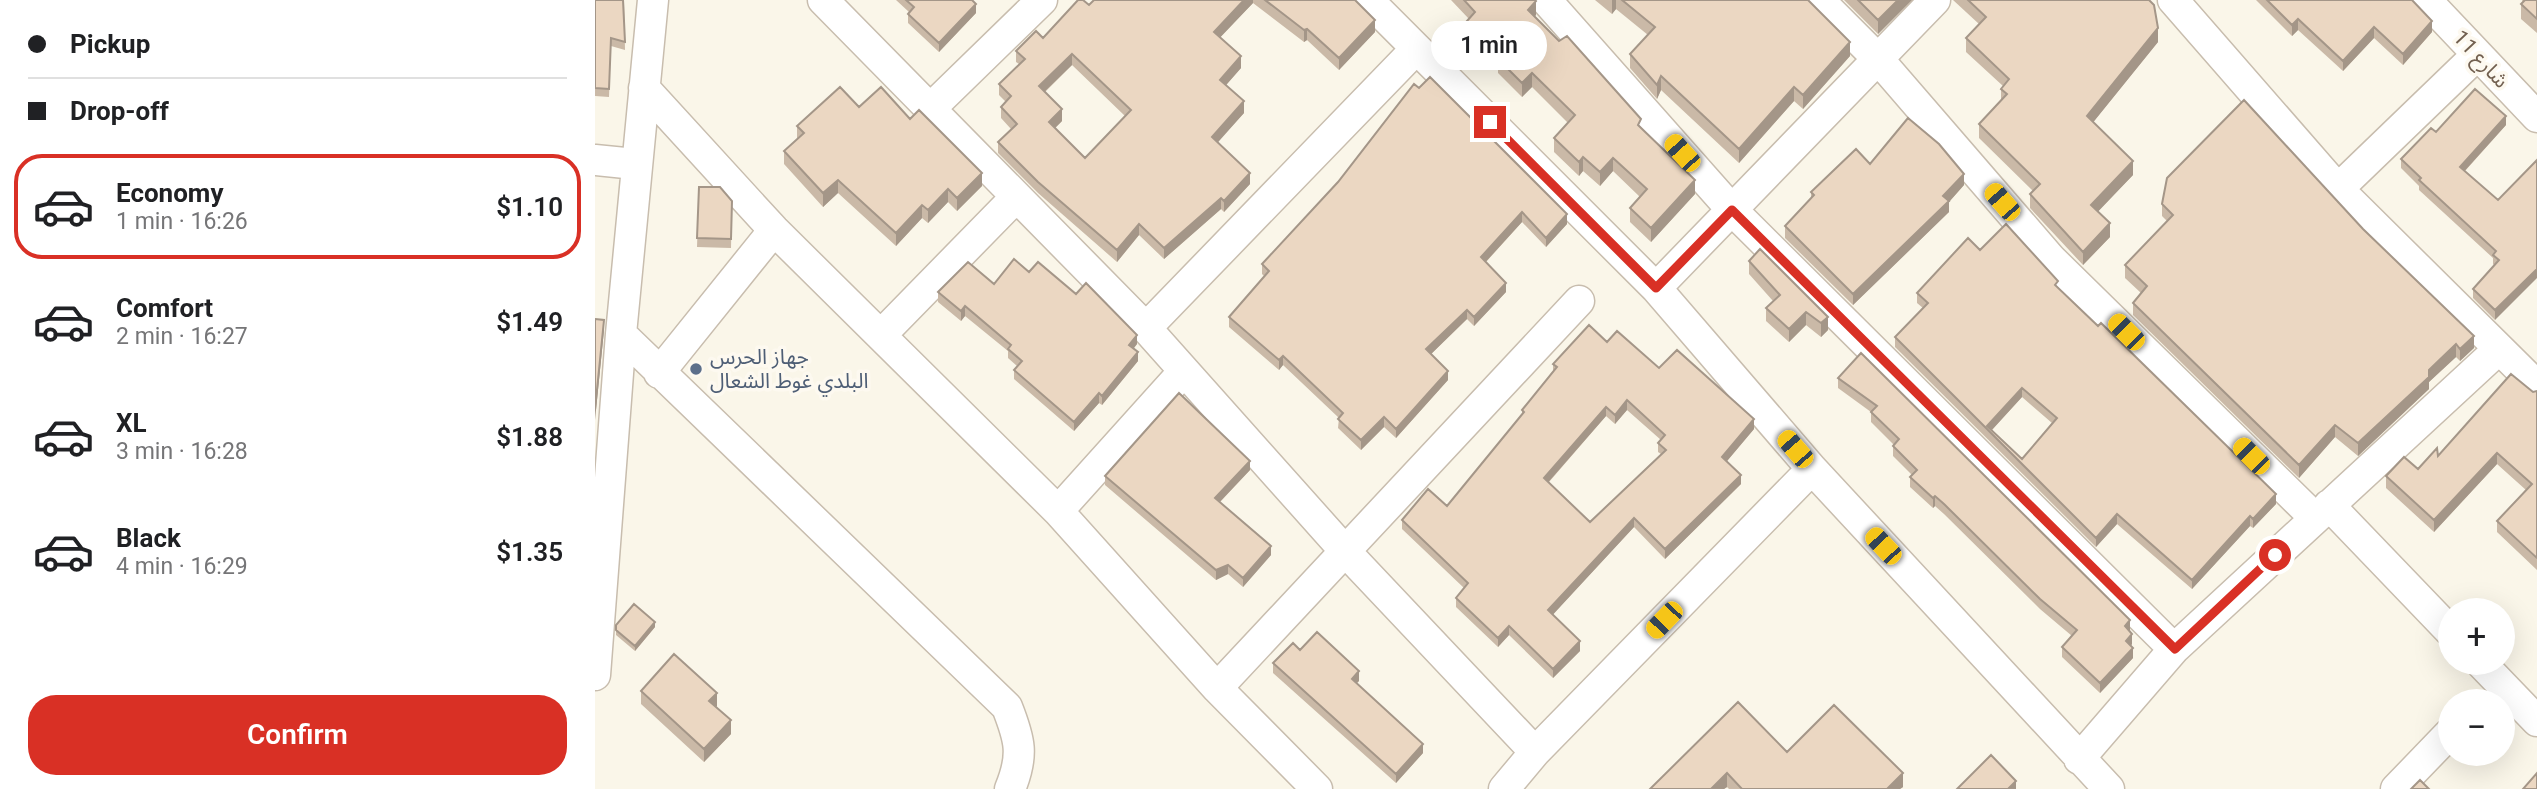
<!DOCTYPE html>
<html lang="en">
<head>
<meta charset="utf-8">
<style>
  :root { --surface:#fff; --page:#f6f6f6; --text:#202124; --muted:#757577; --line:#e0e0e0; --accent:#d93025 }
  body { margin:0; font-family:Roboto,"Noto Sans Arabic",sans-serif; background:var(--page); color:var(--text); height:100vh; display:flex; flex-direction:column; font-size:26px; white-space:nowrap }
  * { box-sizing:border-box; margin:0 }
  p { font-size:23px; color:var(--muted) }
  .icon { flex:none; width:38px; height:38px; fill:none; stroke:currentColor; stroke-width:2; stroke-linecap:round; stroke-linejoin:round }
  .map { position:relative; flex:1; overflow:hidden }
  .panel { display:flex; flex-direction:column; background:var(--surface); width:595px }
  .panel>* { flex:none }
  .banner { display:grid; align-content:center; height:154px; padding:0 28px; background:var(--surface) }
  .controls { position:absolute; left:1843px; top:598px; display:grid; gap:14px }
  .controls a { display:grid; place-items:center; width:77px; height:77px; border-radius:50%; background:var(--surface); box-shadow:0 7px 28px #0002; font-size:35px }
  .end { position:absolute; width:32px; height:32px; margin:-16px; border:9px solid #d93025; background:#fff; box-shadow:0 0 0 4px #fff }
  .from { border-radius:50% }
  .bubble { position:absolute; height:49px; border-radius:24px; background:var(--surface); box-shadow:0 7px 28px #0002; font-size:23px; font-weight:600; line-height:49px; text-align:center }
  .car { position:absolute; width:21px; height:42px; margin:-21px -10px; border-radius:9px; box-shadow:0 0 5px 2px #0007; background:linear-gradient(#f5c518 24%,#345 0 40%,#f5c518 0 76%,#345 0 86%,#f5c518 0) }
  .banner b { display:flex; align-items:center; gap:24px; height:66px; font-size:26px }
  .banner b+b { border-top:2px solid var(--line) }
  .banner i { width:18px; height:18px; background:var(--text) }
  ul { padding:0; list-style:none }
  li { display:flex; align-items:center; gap:21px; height:105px; margin:0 14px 10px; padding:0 14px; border:4px solid transparent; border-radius:28px }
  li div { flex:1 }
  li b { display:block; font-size:26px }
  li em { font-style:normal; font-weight:600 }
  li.active { border-color:var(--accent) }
  li>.icon { width:63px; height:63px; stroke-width:1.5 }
  .cta { display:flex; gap:14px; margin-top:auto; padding:14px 28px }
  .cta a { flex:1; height:80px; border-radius:28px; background:var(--accent); color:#fff; font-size:28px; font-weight:600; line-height:80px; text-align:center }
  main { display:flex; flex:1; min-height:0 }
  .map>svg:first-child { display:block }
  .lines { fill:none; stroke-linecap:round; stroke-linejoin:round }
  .street-casing { stroke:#c8bdae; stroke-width:33 }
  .street { stroke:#fff; stroke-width:30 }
  .wall { fill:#cab9a7; fill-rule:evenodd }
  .shaded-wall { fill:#a49688 }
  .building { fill:#ebd7c2; stroke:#a49688; stroke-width:2; fill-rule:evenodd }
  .route { stroke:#d93025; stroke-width:9 }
  .service-dot { fill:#5c6f8a; stroke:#fdf9f0; stroke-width:2.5 }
  .labels { text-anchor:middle; stroke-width:7; stroke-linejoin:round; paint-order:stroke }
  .street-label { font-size:21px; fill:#726050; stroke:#fdf9f0 }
  .service-label { font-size:21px; fill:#4e5e75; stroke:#fdf9f0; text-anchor:start }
</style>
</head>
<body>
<main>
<section class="panel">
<div class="banner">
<b><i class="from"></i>Pickup</b>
<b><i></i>Drop-off</b>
</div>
<ul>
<li class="active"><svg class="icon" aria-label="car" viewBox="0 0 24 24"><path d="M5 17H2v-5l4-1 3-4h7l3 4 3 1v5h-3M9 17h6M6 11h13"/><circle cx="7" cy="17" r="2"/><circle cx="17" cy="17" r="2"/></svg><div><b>Economy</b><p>1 min · 16:26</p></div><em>$1.10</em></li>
<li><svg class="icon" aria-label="car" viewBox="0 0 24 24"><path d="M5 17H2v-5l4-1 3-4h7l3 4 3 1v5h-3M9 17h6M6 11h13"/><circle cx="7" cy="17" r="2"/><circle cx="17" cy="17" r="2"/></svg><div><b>Comfort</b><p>2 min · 16:27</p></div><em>$1.49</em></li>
<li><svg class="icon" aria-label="car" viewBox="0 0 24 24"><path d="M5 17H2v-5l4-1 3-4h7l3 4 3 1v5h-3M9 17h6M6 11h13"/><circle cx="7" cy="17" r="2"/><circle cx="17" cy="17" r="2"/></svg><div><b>XL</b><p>3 min · 16:28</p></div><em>$1.88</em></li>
<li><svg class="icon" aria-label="car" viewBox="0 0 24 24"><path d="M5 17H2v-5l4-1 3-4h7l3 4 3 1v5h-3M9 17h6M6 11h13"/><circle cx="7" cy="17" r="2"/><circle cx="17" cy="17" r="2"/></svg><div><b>Black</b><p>4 min · 16:29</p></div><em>$1.35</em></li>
</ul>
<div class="cta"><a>Confirm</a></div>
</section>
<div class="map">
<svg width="1942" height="789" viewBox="0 0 1942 789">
  <rect width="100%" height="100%" fill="#faf6e9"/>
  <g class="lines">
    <!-- street casing -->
    <g class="street-casing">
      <path id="street" d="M228,0L551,328L750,551L940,752
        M773,0L1061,288L1217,469L1514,789
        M951,0L1137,210L1579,649
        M1224,0L1284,60L1456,259L1720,518
        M1578,0L1743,189L1942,386
        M1831,0L1942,117
        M49,88L179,230L463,511L622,688L722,789
        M336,108L447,0
        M0,160L40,164
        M1743,189L1882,55
        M1061,288L1340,0
        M551,328L821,49
        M26,334L412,707C425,740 429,755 415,789
        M286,335L421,197
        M64,373L179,230
        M1734,505L1855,631
        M463,511L589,371
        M1886,663L1942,721
        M0,675L26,334L58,0
        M622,688L984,301
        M1484,759L1579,649L1904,349
        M909,789L940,752L1217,469
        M1801,789L1855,733"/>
    </g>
    <!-- street -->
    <use href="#street" class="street"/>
  </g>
  <!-- wall -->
  <path class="wall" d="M0,0H29L30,50L16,46L14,97L0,96Z
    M301,0H377L381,13L344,52L313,23V14L314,12Z
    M539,0H760L780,32L744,70L712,40L709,42L658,3L625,37L646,68L631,85L649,113L622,142L655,184L629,212L626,209L569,259L544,235L522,262L443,193L403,153V142L416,129L406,118V107L411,102L404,95V84L424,64L421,62V51L448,38L494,5ZM477,65L530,116L490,158L460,128L467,121L450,92Z
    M856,0H940L941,15L940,16L1046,127L1100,194L1056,242L1035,222V208L1045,197L1018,171L1005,186L988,171L984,176L959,152V138L973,123L937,87L927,97L903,73V63L872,34V21L874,19Z
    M1000,0H1213L1255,56L1208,109L1199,101L1144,163L1066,90L1062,99L1035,68V54L1053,35L1021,9L1017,14Z
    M1249,0H1317L1283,34Z
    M1358,0H1554L1563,42L1498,122L1538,175L1503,211L1515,237L1488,265L1435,208V194L1438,191L1384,138V124L1406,101V89L1408,86L1371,52V38L1384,24Z
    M1661,0H1817L1837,32L1808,65L1779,38L1748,71L1703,30L1697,36Z
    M1927,0H1942V33L1926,19V4L1928,2Z
    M819,84L972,224L951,247L927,222L891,262L911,292L879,326L872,319L836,354L853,380L801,438L789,427L766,450L743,428L744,418L688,365L684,370L634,327V317L669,276L667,274V264L743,182Z
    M264,107L315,119L387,186L362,211L353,202L333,223L327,218L301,246L243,193L228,207L189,164V151L202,139V126Z
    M1911,125L1870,171L1903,200L1942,160L1900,320L1878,298V289L1899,265L1898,264V258L1824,190V186L1806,168V159L1841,132Z
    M1275,164L1369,185L1354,202V212L1258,305L1190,238V226L1216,198V192Z
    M104,187L137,201L136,248L102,247Z
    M1567,204L1768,229L1879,348L1865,361L1861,357L1834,382V389L1763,456L1740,437L1704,478L1538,315V303L1546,293L1530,278V265L1572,221L1567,216Z
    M1385,250L1463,289L1681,504L1658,528L1655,526L1597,589L1522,524L1501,547L1300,347V337L1328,308L1322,303V293ZM1427,397L1457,423L1427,459L1396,431Z
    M1154,261L1233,330L1226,337L1211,325L1194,342L1171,321V308L1178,301L1154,274Z
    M434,272L542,344L539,348L543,361L507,405L504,403L479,431L419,379V370L422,366L413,358V351L370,316L366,321L343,302V292L399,284Z
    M1012,342L1064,368L1159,429L1132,461L1146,484L1070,559L1039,527L957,615L985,651L958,678L914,635L903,647L861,607V598L869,588L807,529V520L852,506L927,414V410L958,371V364ZM1032,410L1066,440L1063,443V452L1066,454L995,522L954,482L1011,416L1020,424Z
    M1266,353L1535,630L1537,644L1536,646L1538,658L1505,693L1467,657V647L1477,636L1445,609L1349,514L1340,506L1338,508L1315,487V477L1317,475L1298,456V446L1299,445L1276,422V412L1243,388V378Z
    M1942,391V570L1902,532V521L1931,490L1902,464L1839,532L1791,488V476L1823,469L1938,392Z
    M655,470L625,502L676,555L648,587L633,574L621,580L510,485V476Z
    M21,625L60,627L40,651L21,635Z
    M705,650L764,681L761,683L828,753L801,783L678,673V663Z
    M46,691L122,706L121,707L136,734L109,762L46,704Z
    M1192,752L1308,787L1305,789H1134L1132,787L1129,789H1055Z"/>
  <!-- shaded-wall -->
  <path class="shaded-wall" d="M649,0H658V3L619,44V32Z
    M1017,0H1021V9L1017,14Z
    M1303,0H1317L1283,34V20Z
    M941,1V15L933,24V10Z
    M381,4V13L344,52V43Z
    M1703,19V30L1697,36V25Z
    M780,20V32L744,70V58Z
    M1837,21V32L1808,65V54Z
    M1779,27V38L1748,71V61Z
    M1563,28V42L1492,130V116Z
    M712,29V40L709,42V30Z
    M1255,42V56L1208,109V95Z
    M477,54V65L444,97V86Z
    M646,56V68L625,92V80Z
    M937,73V87L927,97V83Z
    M1066,76V90L1062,99V85Z
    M1199,87V101L1144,163V149Z
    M649,101V113L617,149V137Z
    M467,109V121L454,134V122Z
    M1911,116V125L1865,176V167Z
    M988,157V171L984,176V162Z
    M1018,158V171L1005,186V172Z
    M1538,161V175L1496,219V205Z
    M387,173V186L362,211V198Z
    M655,173V184L629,212V201Z
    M1369,174V185L1354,202V212L1258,305V294Z
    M243,180V193L228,207V193Z
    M1100,180V194L1056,242V228Z
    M353,189V202L333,223V210Z
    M626,198V209L569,259V248Z
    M327,205V218L301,246V233Z
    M927,212V222L886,267V257Z
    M972,214V224L951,247V238Z
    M1515,223V237L1488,265V252Z
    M544,224V235L522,262V250Z
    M1942,269V278L1900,320V310Z
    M911,283V292L879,326V317Z
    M370,306V316L366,321V311Z
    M872,310V319L831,359V349Z
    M1211,312V325L1194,342V329Z
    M1233,317V330L1226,337V323Z
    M9,320V330L0,420V410Z
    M542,335V344L534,354V345Z
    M1879,336V348L1865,361V349Z
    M1861,344V357L1834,382V389L1763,456V443L1834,370Z
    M543,352V361L507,405V396Z
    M688,356V365L684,370V360Z
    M853,371V380L801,438V429Z
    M1427,388V397L1395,432L1392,426Z
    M504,393V403L479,431V422Z
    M1032,400V410L1020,424V415Z
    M1011,407V416L949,487V478Z
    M789,417V427L766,450V440Z
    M1159,419V429L1127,467V457Z
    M1740,425V437L1704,478V465Z
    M1902,453V464L1839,532V520Z
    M655,461V470L620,507V498Z
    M1146,475V484L1070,559V549Z
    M1681,494V504L1658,528V519Z
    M1340,496V506L1338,508V498Z
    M1522,514V524L1501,547V538Z
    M1655,516V526L1597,589V580Z
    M1039,518V527L953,620V610Z
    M676,546V555L648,587V578Z
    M633,565V574L621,580V570Z
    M1535,620V630L1530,636V626Z
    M60,622V627L40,651V646Z
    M914,626V635L903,647V638Z
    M1537,634V644L1531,651V641Z
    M985,641V651L958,678V669Z
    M1538,648V658L1505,693V683Z
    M764,671V681L757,688V679Z
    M122,693V706L114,714V701Z
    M136,720V734L109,762V749Z
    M828,744V753L801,783V774Z
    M1132,773V787L1129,789H1116Z
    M1308,773V787L1305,789H1292Z
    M1421,781V789H1413Z"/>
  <!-- building -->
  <path class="building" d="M0,0H28L30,42L16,38L14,89L0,88Z
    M311,0H377L381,4L344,43L313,14L319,7Z
    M483,0H488L494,5L499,0H649L619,32L646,56L625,80L649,101L617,137L655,173L629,201L626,198L569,248L544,224L522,250L443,182L403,142L422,124L406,107L416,96L404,84L430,59L421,51L441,31L448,38ZM477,54L536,110L490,158L454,122L467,109L444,86Z
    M670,0H760L780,20L744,58L712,29L709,30Z
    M869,0H940L941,1L933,10L964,41L972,36L1046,119L1043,125L1100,180L1056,228L1035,208L1052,189L1018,158L1005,172L988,157L984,162L959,138L980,115L937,73L927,83L903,59L908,54L872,21L880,12Z
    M1027,0H1213L1255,42L1208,95L1199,87L1144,149L1066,76L1062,85L1035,54L1060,27Z
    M1263,0H1303L1283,20Z
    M1373,0H1554L1559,5L1563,28L1492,116L1538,161L1496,205L1515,223L1488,252L1435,194L1445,184L1384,124L1412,94L1406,89L1414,79L1371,38L1391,17Z
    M1672,0H1817L1837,21L1808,54L1779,27L1748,61L1703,19L1697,25Z
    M1930,0H1942V19L1926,4Z
    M835,77L972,214L951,238L927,212L886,257L911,283L879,317L872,310L831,349L853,371L801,429L789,417L766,440L743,419L748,413L688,356L684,360L634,317L674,271L667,264L743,182L819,84L824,88Z
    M245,87L264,107L286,87L315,119L324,110L387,173L362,198L353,189L333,210L327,205L301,233L243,180L228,193L189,151L209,133L202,126Z
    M1880,89L1911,116L1865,167L1903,200L1942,160V269L1900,310L1878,289L1904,260L1898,255L1901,251L1824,180L1826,178L1806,159L1836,128L1841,132Z
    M1649,100L1768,229L1879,336L1865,349L1861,344L1834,370V377L1763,443L1740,425L1704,465L1538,303L1552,286L1530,265L1578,215L1567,204L1572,178Z
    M1313,118L1344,144L1369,174L1348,196L1354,201L1258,294L1190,226L1219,195L1216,192L1261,149L1275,164Z
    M104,187H125L137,201L136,239L102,238Z
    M1411,224L1463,281L1460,285L1503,326L1506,323L1681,494L1658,519L1655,516L1597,580L1522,514L1501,538L1300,337L1333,303L1322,293L1373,238L1385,250ZM1427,388L1462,418L1427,459L1392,426Z
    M1165,249L1233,317L1226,323L1211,312L1194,329L1171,308L1185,295L1154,261Z
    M419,259L434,272L443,262L481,294L491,283L542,335L534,345L543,352L507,396L504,393L479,422L419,370L427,361L413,349L416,345L370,306L366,311L343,292L373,262L399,284Z
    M0,319L9,320L0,410Z
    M994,325L1012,342L1022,331L1064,368L1082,350L1159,419L1127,457L1146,475L1070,549L1039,518L953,610L985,641L958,669L914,626L903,638L861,598L873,583L807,520L833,489L852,506L929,412L927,410L962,367L958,364ZM1032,400L1070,435L1063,443L1071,450L995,522L949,478L1011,407L1020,415Z
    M1266,353L1535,620L1530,626L1537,634L1531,641L1538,648L1505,683L1467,647L1482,630L1445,599L1349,504L1340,496L1338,498L1315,477L1322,470L1298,446L1304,439L1276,412L1282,406L1243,378Z
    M1916,374L1938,392L1942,391V558L1902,521L1937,484L1902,453L1839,520L1791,476L1809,457L1823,469L1842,448L1843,456Z
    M584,393L655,461L620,498L676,546L648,578L633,565L621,570L510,476Z
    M39,604L60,622L40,646L21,630V625Z
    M722,632L764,671L757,679L828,744L801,774L678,663L698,643L705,650Z
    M79,654L122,693L114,701L136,720L109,749L46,691Z
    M1143,702L1192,752L1239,705L1308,773L1292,789H1147L1132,773L1116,789H1055Z
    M1396,755L1421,781L1413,789H1362Z
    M1942,773V789H1928Z
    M1825,780L1834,789H1816Z"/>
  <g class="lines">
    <!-- route -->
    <path class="route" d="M895,122L1061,288L1137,210L1580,649L1680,555"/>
  </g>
  <!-- markers -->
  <circle class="service-dot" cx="101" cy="369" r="7"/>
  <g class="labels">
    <!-- street labels -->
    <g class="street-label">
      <text transform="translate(1886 59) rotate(47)" y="7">شارع 11</text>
    </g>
    <!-- service labels -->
    <g class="service-label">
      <text x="115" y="364">جهاز الحرس<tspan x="115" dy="24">البلدي غوط الشعال</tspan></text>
    </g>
  </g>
</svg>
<div class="controls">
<a>+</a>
<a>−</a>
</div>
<i class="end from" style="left:1680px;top:555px"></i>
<i class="end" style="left:895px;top:122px"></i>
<div class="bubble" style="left:836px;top:21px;width:116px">1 min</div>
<i class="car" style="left:1087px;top:153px;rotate:318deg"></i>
<i class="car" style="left:1407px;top:202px;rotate:319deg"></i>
<i class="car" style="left:1531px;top:332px;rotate:315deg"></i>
<i class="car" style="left:1200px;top:449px;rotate:319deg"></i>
<i class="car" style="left:1656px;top:456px;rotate:315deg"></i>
<i class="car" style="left:1288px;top:546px;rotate:317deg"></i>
<i class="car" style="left:1069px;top:620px;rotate:224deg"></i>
</div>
</main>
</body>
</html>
